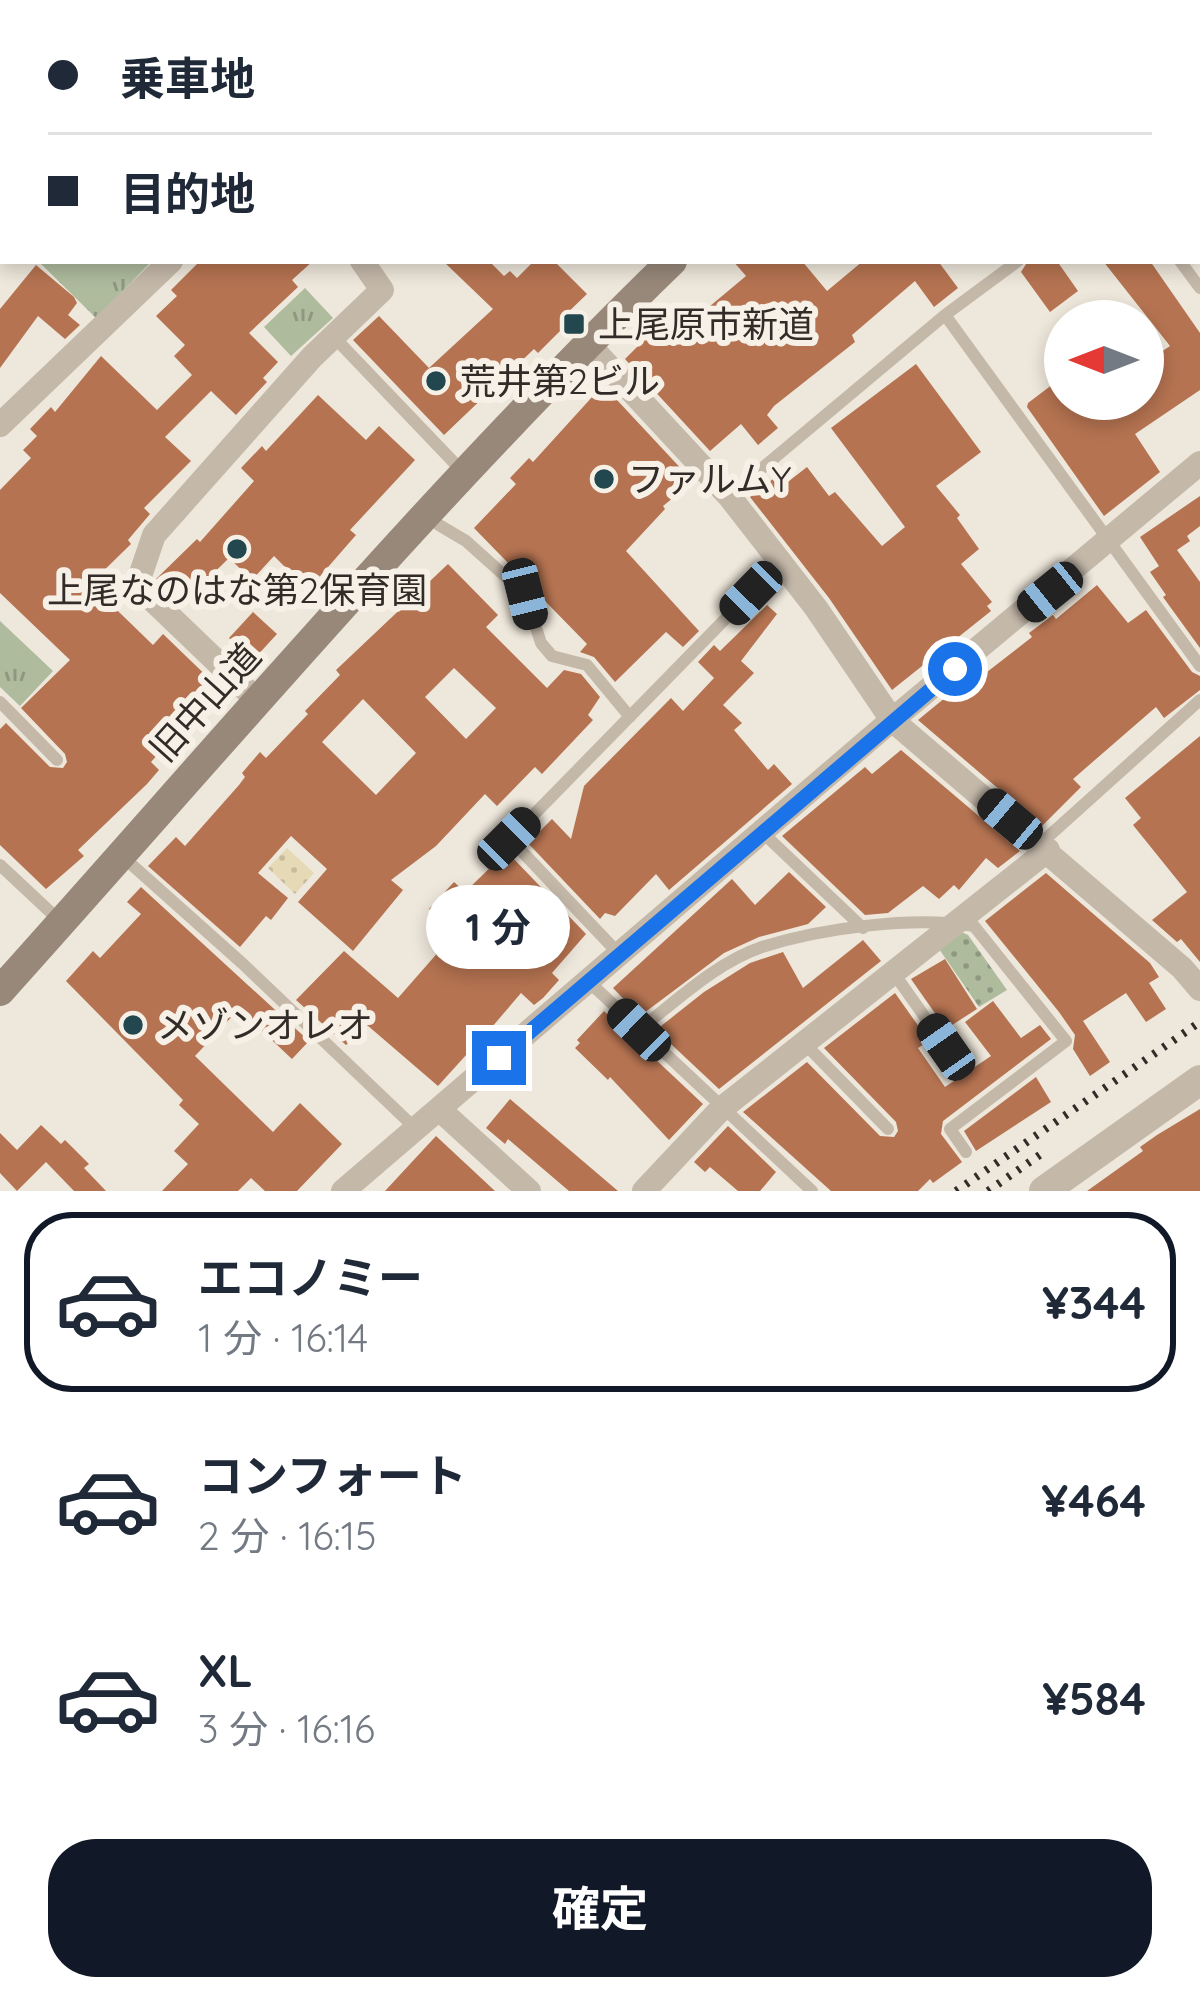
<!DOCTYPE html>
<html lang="ja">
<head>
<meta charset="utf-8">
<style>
  :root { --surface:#fff; --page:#f6f6f7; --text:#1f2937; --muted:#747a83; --line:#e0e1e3; --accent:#111827 }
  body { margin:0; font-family:Quicksand,"Noto Sans JP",sans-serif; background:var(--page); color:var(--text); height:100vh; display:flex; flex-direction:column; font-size:45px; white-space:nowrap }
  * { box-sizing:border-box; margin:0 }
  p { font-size:39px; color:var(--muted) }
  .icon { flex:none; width:66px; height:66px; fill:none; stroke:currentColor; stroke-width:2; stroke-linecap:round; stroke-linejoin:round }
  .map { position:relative; height:1191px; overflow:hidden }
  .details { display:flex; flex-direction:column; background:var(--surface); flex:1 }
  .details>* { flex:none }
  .banner { position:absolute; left:0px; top:0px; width:1200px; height:264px; box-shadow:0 6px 18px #0003; display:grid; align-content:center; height:264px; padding:0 48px; background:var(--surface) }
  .needle { width:78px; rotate:270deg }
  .fabs { position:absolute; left:1044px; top:300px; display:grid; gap:24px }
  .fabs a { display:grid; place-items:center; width:120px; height:120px; border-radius:50%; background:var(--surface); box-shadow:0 6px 18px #0003; font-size:60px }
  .end { position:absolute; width:54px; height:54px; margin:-27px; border:15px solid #1a73e8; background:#fff; box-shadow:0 0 0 6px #fff }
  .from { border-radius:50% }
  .bubble { position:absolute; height:84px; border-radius:42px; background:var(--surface); box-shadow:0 6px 18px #0003; font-size:39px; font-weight:700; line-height:84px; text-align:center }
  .car { position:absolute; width:36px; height:72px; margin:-36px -18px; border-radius:15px; box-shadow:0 0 9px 3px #0007; background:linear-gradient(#222 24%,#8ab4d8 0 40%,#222 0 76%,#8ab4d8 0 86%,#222 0) }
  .banner b { display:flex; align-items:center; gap:42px; height:114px; font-size:45px }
  .banner b+b { border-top:3px solid var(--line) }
  .banner i { width:30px; height:30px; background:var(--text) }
  ul { padding:21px 0 0; list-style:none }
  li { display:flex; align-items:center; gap:36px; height:180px; margin:0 24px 18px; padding:0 24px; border:6px solid transparent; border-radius:48px }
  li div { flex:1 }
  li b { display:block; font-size:45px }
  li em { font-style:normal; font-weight:700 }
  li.on { border-color:var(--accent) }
  li>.icon { width:108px; height:108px; stroke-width:1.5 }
  .cta { display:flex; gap:24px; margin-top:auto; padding:24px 48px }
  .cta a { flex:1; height:138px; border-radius:48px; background:var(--accent); color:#fff; font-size:48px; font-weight:700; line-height:138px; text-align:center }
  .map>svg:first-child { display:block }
  .grass { fill:url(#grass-tufts) }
  .sand { fill:url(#sand-dots) }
  .garden { fill:url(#garden-dots) }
  .building { fill:#b57351; fill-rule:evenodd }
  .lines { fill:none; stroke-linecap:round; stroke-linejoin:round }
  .service { stroke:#c4b8a9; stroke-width:12 }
  .minor { stroke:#c4b8a9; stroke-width:24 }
  .tertiary { stroke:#c4b8a9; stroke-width:30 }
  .secondary { stroke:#97887a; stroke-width:30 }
  .rail { stroke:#322c28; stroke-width:8; stroke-dasharray:3 9; stroke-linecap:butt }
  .route { stroke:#1a73e8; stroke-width:15 }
  .poi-dot { fill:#23474e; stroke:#f6f0e7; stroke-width:4.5 }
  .labels { text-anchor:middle; stroke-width:12; stroke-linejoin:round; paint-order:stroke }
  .poi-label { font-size:36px; fill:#322c28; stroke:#f6f0e7; text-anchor:start }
  .street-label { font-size:36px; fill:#322c28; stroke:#f6f0e7 }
</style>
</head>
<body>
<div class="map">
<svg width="1200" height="1191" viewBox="0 0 1200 1191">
  <defs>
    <pattern id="grass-tufts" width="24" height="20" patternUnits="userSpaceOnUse" patternTransform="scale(3)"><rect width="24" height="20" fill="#aebb9d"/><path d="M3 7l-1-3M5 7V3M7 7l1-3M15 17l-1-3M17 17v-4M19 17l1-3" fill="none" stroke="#8e9880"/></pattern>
    <pattern id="sand-dots" width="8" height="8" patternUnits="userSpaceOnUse" patternTransform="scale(3)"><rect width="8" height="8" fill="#e5d9b6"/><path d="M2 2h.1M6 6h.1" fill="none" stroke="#c5ba9c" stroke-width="1.8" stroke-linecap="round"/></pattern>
    <pattern id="garden-dots" width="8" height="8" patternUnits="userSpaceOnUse" patternTransform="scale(3)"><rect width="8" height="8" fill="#aebb9d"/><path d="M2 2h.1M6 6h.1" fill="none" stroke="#8e9880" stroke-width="1.8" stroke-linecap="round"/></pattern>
  </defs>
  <rect width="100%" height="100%" fill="#eee7db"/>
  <!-- grass -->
  <path class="grass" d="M38,261H147L149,264L96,318Z
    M305,288L333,318L291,356L264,327Z
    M0,621L53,671L20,706L0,687Z"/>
  <!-- sand -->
  <path class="sand" d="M287,848L314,873L295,894L268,868Z"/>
  <!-- garden -->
  <path class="garden" d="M957,930L968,935L1007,990L979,1007L937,946Z"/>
  <!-- building -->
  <path class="building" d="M200,261H313L292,280L298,287L249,333L278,362L263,378L267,382L236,415L211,391L165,437L191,461L144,508L150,514L128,540L131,544L90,584L153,645L163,634L218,687L151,762L159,770L147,784L78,850L84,856L46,889L0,845V729L6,723L50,767L63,768L67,762L65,754L21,708L70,660L0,593V490L31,458L23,450L37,436L30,429L51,407L55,412L101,356L157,410L192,375L174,356L185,345L156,316L177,296L171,290Z
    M443,261H489L504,276L510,271L517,278L534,261H554L587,294L560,320L566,325L538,353L534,349L444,435L353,340L379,316L429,368L493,309Z
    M733,261H802L827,291L863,261H938L958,288L934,307L915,281L852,335L855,342L774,406L767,415L778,428L758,445L741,424L710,451L625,359L647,337L641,331L662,313L679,332L746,276Z
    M1028,261H1057L1078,291L1050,312L1021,272Z
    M1103,261H1150L1200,333V390L1135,434L1160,472L1104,516L1027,407L1028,403L1065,375V399H1143V364L1170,346Z
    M36,265L74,297L77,303L68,315L80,325L65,339L38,316L0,368V309Z
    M916,364L981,452L936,486L960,515L957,518L979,549L961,564L992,602L987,606L991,611L892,690L829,598L750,497L773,479L780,488L807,467L829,496L835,492L882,546L905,527L831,428Z
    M603,385L687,475L685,478L690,484L663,506L665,509L626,551L699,631L683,647L666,632L615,682L594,657L580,652L587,644L474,528L516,484L510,478L529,458L533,462Z
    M318,395L366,440L379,426L415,460L350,530L356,535L308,590L274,556L252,580L229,558L181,605L156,579L197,539L200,542L254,481L241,468L262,446L266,451Z
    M1200,496V526L1187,536L1190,541L1177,550L1200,582V648L1163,597L1166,595L1150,572L1159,566L1140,537Z
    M448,564L498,615L486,627L547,688L564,670L581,674L600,697L588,715L593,720L542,774L535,767L497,806L485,794L436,846L391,880L403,890L353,951L298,902L327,869L291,836L258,873L288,898L271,920L266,916L240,947L148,866L176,837L185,846L239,785L245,777L242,773L260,752L266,758L308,714L305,711L340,675L336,670ZM454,668L496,708L466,739L425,697ZM363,699L416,753L376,795L322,742Z
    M1097,585L1128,623L1146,610L1192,672L1200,676V690L1164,718L1156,707L1073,779L1081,787L1042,826L918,720L974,674L978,679L1032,637L1029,633L1053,615L1056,619Z
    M767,605L777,614L741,661L754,673L723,705L742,723L734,730L768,770L774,764L792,784L669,890L656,874L615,916L605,913L600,919L525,840L529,842L552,819L571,839L584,786L671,698L683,711L714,678L698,662L714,645L720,651Z
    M253,612L277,634L253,660L229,638Z
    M1200,736V962L1181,939L1177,942L1152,920L1187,892L1133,825L1141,818L1125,798Z
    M901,750L1020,851L998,868L986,858L959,890L954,885L939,899L923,886L888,913L865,915L782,836L865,767L872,774Z
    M510,855L586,934L552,973L559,980L543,998L534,1005L521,993L486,1034L493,1040L472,1059L467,1054L438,1086L367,1025L346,1045L296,1000L344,951L398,998L455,933L429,909L454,882L465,892L496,862L499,866Z
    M789,872L826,907L808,924L759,937L724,953L640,1016L613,988L732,879L755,905Z
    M1046,873L1150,963L1159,977L1149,983L1166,1009L1146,1022L1126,993L1083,1021L1110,1062L1090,1076L1073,1049L1075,1035L1059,1012L985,921Z
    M141,887L309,1041L292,1059L239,1009L195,1056L273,1132L300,1103L342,1144L297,1191H265L251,1178L238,1191H162L188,1164L174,1151L199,1124L179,1105L183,1100L66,981L93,951L100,958L141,914L127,902Z
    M863,940L881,961L719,1089L656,1030L704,992L750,963L783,952L803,988Z
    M945,959L977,1009L946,1029L911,979Z
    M895,993L929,1041L918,1048L945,1087L991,1056L965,1022L993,1001L1021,1038L1040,1025L1051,1039L943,1121L941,1134L962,1162L933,1183L930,1179L918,1191H831L743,1112L807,1062L880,1136L894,1137L898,1131L896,1122L824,1048Z
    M604,1011L703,1104L669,1140L610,1077L608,1080L575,1048L580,1043L577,1040Z
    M1036,1077L1051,1102L976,1151L964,1131Z
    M510,1099L618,1191H569L508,1139L505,1144L486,1128Z
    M1200,1109V1191H1087L1143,1151L1140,1147L1157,1135Z
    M41,1125L61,1144L65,1140L89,1164L84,1168L106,1191H74L46,1162L17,1191L0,1173V1133L17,1150Z
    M728,1126L776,1172L760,1191H738L710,1167L705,1172L694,1162Z
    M436,1136L495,1191H385Z"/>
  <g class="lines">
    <!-- service -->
    <path class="service" d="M181,0L183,3
      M258,0L260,3
      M738,0L740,3
      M1197,128L1200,125
      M1180,261L1200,288
      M945,315L1200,666
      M333,336L463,472
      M730,495L945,315L1018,261
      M439,525L466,541L525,594L541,643L552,656L587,665L630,717
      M0,702L57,760
      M762,832L863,928
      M1040,844L1200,700
      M122,856L243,964L415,1128
      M0,865L61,922
      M619,954L510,839L780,563
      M893,972L946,1047
      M588,981L812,1191
      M639,1030C676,1001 717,962 762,947C822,928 913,916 974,926L1066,1041L950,1129L966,1152
      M805,1044L888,1129"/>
    <!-- minor -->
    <path class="minor" d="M506,0L508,3
      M435,3L438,0
      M587,343L729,496L816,608L892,720L1182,968L1200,989
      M0,425L171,261
      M258,701L137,585L154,535L312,357L382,290L362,261
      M439,1109L529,1191
      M343,1191L892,720L1200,463
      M644,1191L721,1109L1048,850"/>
    <!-- tertiary -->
    <path class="tertiary" d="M1044,1191L1200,1080"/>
    <!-- secondary -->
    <path class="secondary" d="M980,3L984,0
      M0,991C221,745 434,492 672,261"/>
    <!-- rail -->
    <path class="rail" d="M956,1191L1200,1022
      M988,1191L1044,1152"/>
  </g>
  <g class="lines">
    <!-- route -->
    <path class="route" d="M499,1058L955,669"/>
  </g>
  <!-- markers -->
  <g class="poi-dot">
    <rect x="562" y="312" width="24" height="24" rx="6"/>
    <circle cx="436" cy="381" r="12"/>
    <circle cx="604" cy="479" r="12"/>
    <circle cx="237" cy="549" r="12"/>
    <circle cx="133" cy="1025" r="12"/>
  </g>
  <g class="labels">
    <!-- poi labels -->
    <g class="poi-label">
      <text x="598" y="337">上尾原市新道</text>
      <text x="460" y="394">荒井第2ビル</text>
      <text x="628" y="492">ファルムY</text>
      <text x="237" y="603" text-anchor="middle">上尾なのはな第2保育園</text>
      <text x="157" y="1038">メゾンオレオ</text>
    </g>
    <!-- street labels -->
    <g class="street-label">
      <text transform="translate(205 702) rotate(-48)" y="13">旧中山道</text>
    </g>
  </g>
</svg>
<div class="fabs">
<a><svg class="needle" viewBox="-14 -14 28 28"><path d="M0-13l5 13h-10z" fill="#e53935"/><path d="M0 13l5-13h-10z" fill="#747a83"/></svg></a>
</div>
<i class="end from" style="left:955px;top:669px"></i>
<i class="end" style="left:499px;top:1058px"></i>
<div class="bubble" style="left:426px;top:885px;width:144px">1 分</div>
<i class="car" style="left:1050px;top:592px;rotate:231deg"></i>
<i class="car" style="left:751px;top:593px;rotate:224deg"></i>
<i class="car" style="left:525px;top:594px;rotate:166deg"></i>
<i class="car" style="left:1010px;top:819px;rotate:310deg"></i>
<i class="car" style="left:509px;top:839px;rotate:45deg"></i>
<i class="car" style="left:639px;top:1030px;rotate:314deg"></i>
<i class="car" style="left:946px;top:1047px;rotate:325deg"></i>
<div class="banner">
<b><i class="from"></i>乗車地</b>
<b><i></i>目的地</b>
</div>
</div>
<section class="details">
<ul>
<li class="on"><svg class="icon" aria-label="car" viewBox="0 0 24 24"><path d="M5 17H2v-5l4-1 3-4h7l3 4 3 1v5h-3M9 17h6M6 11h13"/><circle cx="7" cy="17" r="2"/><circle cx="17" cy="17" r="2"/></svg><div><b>エコノミー</b><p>1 分 · 16:14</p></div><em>¥344</em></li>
<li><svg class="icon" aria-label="car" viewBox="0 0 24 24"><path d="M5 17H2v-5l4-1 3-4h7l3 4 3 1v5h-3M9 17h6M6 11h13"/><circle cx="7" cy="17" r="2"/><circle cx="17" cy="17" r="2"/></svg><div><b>コンフォート</b><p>2 分 · 16:15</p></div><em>¥464</em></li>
<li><svg class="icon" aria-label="car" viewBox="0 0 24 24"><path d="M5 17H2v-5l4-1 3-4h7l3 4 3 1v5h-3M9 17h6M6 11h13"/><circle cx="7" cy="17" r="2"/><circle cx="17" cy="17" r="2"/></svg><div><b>XL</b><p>3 分 · 16:16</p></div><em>¥584</em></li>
</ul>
<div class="cta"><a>確定</a></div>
</section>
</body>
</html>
